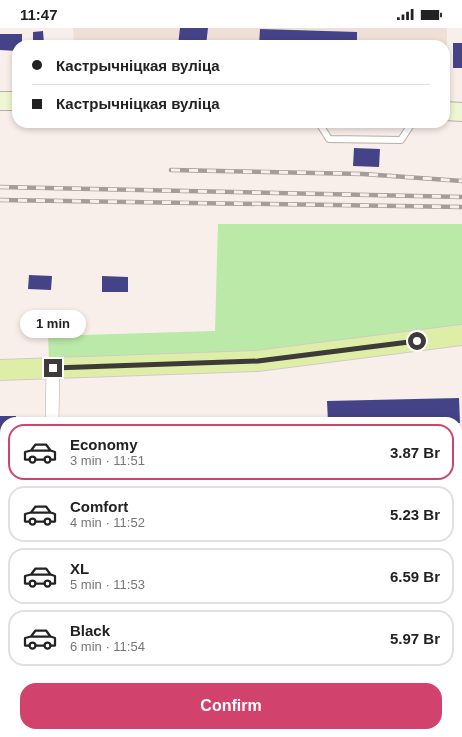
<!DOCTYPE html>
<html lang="en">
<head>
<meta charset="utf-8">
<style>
  :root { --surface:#fff; --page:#f2f2f2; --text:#222; --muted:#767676; --line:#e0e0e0; --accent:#d1436d }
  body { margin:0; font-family:Helvetica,sans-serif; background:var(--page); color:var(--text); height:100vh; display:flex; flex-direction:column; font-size:15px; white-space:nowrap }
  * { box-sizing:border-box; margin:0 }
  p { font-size:13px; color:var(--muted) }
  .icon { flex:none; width:22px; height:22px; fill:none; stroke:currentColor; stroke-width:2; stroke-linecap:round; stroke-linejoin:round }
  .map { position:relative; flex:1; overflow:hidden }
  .details { position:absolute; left:0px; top:389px; width:462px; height:320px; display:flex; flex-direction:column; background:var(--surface); border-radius:16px 16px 0 0; box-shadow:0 2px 6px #0003 }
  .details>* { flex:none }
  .guide { position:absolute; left:12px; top:12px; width:438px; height:88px; border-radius:16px; box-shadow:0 2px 6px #0003; display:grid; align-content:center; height:88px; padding:0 20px; background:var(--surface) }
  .end { position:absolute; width:18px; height:18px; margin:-9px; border:5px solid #3e3a38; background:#fff; box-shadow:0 0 0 2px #fff }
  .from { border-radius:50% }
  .bubble { position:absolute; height:28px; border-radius:14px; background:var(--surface); box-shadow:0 2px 6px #0003; font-size:13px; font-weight:700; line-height:28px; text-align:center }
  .guide b { display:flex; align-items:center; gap:14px; height:38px; font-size:15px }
  .guide b+b { border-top:1px solid var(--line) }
  .guide i { width:10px; height:10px; background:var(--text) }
  ul { padding:7px 0 0; list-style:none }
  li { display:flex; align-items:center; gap:12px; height:56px; margin:0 8px 6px; padding:0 12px; border:2px solid var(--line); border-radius:16px }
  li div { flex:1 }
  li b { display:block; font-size:15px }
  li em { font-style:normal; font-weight:700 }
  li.current { border-color:var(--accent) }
  li>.icon { width:36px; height:36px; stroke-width:1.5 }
  .button { display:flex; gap:8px; margin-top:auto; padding:8px 20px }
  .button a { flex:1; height:46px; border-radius:16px; background:var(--accent); color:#fff; font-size:16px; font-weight:700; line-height:46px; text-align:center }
  .status { display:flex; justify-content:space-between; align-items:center; height:28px; padding:0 20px; background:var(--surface); direction:ltr }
  .status svg { height:11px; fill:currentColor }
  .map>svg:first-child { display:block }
  .built { fill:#f0dfd7 }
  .green { fill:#bbe9a8 }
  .building { fill:#454388 }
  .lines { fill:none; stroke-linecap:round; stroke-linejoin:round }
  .service-casing { stroke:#b7aeaa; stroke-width:8 }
  .minor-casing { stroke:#b7aeaa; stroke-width:14 }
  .secondary-casing { stroke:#b7aeaa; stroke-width:20 }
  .primary-casing { stroke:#cdcccb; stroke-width:22 }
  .service { stroke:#fff; stroke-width:6 }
  .minor { stroke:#fff; stroke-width:13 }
  .secondary { stroke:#eff6d3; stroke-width:18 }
  .primary { stroke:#dfeea7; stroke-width:20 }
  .rail-casing { stroke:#a49d9a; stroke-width:4.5 }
  .rail { stroke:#f8eeea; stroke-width:3; stroke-dasharray:9; stroke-linecap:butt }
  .route { stroke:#3e3a38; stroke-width:5 }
</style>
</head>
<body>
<div class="status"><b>11:47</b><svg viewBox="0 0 49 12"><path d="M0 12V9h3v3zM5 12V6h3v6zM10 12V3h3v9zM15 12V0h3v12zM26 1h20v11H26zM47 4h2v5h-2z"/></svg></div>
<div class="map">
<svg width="462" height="709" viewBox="0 0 462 709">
  <rect width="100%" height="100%" fill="#f8eeea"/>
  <!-- built -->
  <path class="built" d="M73,0H447V41H445V17H74Z"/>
  <!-- green -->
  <path class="green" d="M218,196H462V297L415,306L257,324L49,330L48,308L215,303Z
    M457,692H462V709H454L453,704H457Z"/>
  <!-- building -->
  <path class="building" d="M180,0H208L206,17H178Z
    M260,1L357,4V17H259Z
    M43,3L44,16H33V4Z
    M0,6H22V17H17V23L0,22Z
    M453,15H462V40H453Z
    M354,120L380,121L379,139L353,138Z
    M29,247L52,248L51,262L28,261Z
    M102,248L128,249V264H102Z
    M459,370L460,395H457V394H328L327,373Z
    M0,388H16V394H5V413H0Z
    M0,500H5L4,559H0Z
    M0,587H5V659H0Z
    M0,689H5V704H29V709H0Z
    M74,704H157L156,709H73Z
    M238,704H254V709H238Z
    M305,704H336V709H305Z"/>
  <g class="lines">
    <!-- service casing -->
    <g class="service-casing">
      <path id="service" d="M319,95L329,111L401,112L412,95
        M0,679L5,680
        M349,709V704"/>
    </g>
    <!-- minor casing -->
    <g class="minor-casing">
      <path id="minor" d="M52,394L53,340
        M52,709V704"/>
    </g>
    <!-- secondary casing -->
    <g class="secondary-casing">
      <path id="secondary" d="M0,73H17
        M445,83L462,84"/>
    </g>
    <!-- primary casing -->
    <g class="primary-casing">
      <path id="primary" d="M0,342L257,333L462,307"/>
    </g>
    <!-- service -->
    <use href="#service" class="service"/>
    <!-- minor -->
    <use href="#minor" class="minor"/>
    <!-- secondary -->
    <use href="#secondary" class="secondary"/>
    <!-- primary -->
    <use href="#primary" class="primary"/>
    <!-- rail casing -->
    <g class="rail-casing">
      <path id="rail" d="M171,142L363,146L462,153
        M0,159L462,169
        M0,172L462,179"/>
    </g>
    <!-- rail -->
    <use href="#rail" class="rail"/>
  </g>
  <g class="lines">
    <!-- route -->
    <path class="route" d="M53,340L258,333L417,313"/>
  </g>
</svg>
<i class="end from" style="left:417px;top:313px"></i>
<i class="end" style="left:53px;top:340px"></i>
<div class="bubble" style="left:20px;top:282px;width:66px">1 min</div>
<div class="guide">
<b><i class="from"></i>Кастрычніцкая вуліца</b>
<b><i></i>Кастрычніцкая вуліца</b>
</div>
<section class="details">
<ul>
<li class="current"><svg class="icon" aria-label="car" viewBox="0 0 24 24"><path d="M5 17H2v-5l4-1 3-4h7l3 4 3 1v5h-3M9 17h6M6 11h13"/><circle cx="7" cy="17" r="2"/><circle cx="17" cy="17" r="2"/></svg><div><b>Economy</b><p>3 min · 11:51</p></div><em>3.87 Br</em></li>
<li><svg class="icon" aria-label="car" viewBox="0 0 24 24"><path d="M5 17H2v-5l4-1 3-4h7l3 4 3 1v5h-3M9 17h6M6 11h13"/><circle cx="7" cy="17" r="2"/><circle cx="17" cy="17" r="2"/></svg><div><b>Comfort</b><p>4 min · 11:52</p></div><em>5.23 Br</em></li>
<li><svg class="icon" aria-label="car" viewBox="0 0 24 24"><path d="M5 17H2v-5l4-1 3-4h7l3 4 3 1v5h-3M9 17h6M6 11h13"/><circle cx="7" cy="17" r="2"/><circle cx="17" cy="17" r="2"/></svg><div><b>XL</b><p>5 min · 11:53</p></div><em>6.59 Br</em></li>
<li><svg class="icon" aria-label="car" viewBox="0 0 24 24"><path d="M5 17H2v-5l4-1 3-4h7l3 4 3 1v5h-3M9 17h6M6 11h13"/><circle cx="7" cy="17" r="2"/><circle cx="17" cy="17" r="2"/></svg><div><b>Black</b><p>6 min · 11:54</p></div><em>5.97 Br</em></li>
</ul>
<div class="button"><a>Confirm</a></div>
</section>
</div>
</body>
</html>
